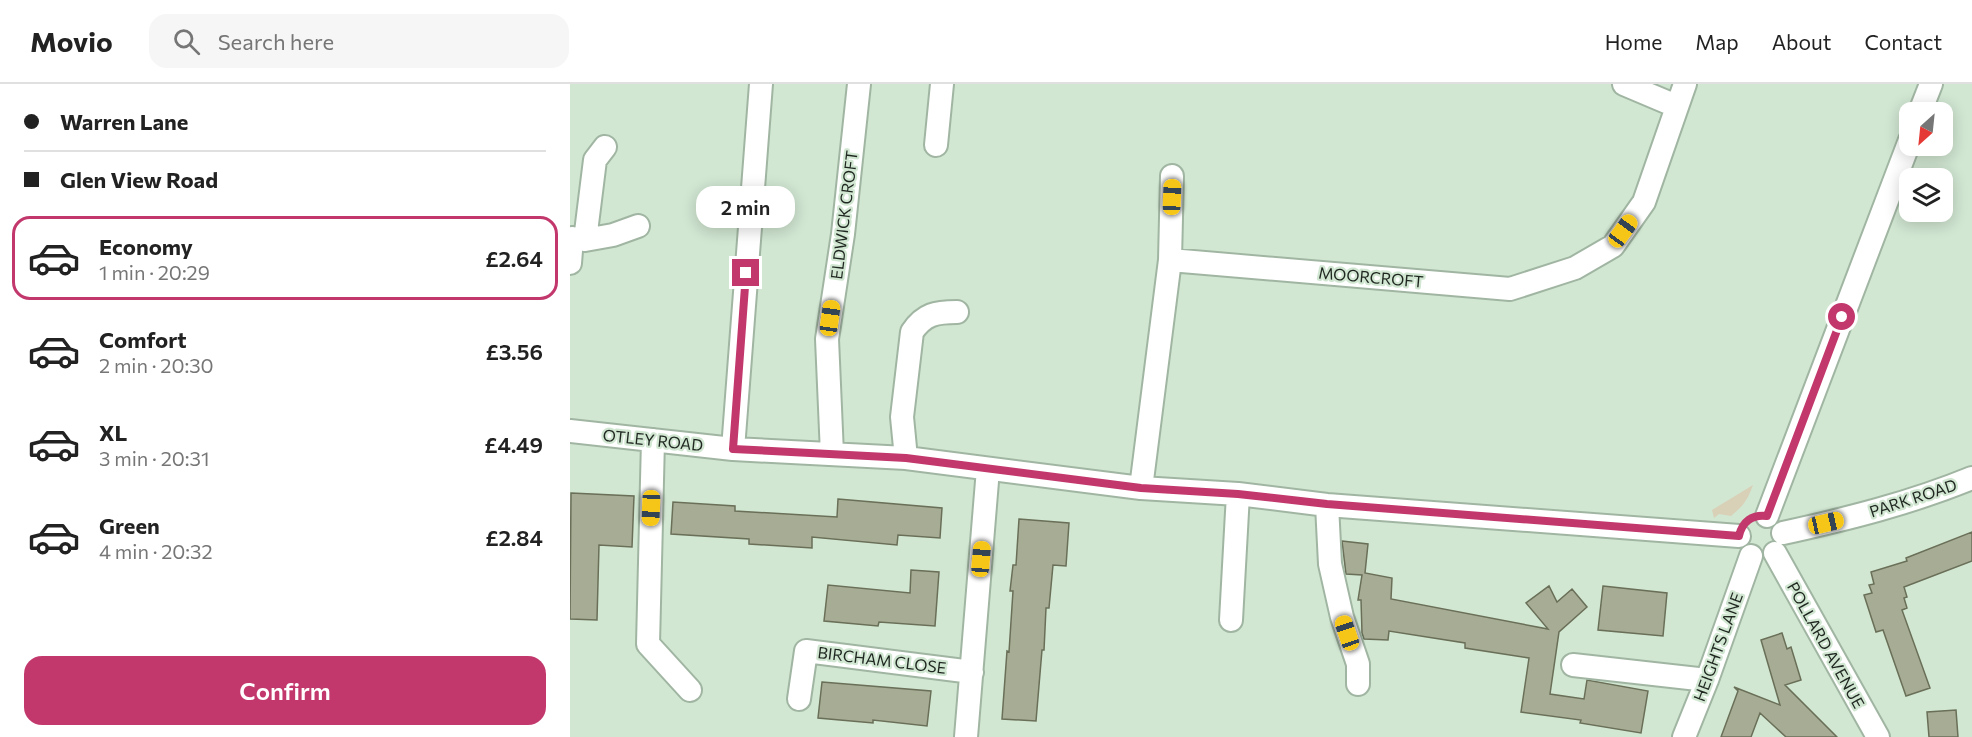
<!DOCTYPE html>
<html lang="en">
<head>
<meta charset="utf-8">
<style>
  :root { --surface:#fff; --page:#f6f6f6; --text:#222; --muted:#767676; --line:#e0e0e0; --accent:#c3386c }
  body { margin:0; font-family:Commissioner,sans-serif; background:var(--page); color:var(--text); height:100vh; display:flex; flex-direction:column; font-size:22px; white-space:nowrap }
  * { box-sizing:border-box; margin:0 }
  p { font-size:20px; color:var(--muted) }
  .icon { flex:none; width:33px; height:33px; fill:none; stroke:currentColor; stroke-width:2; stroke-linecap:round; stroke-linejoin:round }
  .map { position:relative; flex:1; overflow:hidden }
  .side { display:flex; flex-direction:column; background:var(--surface); width:570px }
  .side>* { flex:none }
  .hud { display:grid; align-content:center; height:132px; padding:0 24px; background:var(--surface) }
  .needle { width:39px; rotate:207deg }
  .controls { position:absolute; left:1329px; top:18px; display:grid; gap:12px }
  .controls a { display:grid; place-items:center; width:54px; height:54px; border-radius:12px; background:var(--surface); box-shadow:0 3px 15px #0003; font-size:30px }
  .end { position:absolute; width:27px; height:27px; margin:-14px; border:8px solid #c3386c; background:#fff; box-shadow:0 0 0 3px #fff }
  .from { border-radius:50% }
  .bubble { position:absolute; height:42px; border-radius:18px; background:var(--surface); box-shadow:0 3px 15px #0003; font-size:20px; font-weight:600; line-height:42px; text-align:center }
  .car { position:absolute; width:18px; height:36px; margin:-18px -9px; border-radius:8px; box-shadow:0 0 4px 2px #0007; background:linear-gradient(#f5c518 24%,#345 0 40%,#f5c518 0 76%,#345 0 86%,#f5c518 0) }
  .hud b { display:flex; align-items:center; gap:21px; height:57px; font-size:22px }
  .hud b+b { border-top:2px solid var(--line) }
  .hud i { width:15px; height:15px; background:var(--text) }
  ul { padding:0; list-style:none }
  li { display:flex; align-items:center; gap:18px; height:84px; margin:0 12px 9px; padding:0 12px; border:3px solid transparent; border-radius:18px }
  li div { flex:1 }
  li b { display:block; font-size:22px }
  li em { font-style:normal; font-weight:600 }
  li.selected { border-color:var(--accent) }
  li>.icon { width:54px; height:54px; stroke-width:1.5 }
  .cta { display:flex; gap:12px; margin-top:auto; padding:12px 24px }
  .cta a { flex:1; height:69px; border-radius:18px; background:var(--accent); color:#fff; font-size:24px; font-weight:600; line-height:69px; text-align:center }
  header { display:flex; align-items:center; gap:36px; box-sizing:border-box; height:84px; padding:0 30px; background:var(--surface); border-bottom:2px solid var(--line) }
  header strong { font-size:28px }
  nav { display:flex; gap:33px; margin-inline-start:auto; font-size:21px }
  .search { width:420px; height:54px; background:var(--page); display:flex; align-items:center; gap:15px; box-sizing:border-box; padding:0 21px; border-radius:18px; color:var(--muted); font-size:22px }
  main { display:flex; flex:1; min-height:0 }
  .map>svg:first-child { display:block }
  .green { fill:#d9d0b8 }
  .building { fill:#a7ad94; stroke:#6a6f58; stroke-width:1.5 }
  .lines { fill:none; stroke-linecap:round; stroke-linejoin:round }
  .minor-casing { stroke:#a1b6a2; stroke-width:26 }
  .minor { stroke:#fff; stroke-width:22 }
  .route { stroke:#c3386c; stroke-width:8 }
  .labels { text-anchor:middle; stroke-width:4.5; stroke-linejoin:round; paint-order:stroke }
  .street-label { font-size:16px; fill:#1f2720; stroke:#d1e7d2 }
</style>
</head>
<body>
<header>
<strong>Movio</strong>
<div class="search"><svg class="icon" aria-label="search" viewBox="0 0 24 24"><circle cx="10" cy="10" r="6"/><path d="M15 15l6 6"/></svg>Search here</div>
<nav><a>Home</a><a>Map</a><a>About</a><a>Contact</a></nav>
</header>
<main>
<section class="side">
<div class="hud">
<b><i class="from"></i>Warren Lane</b>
<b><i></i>Glen View Road</b>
</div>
<ul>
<li class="selected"><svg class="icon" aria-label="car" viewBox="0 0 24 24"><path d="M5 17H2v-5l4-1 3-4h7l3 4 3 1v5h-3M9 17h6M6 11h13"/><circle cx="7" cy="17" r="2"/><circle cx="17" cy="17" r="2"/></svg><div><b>Economy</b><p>1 min · 20:29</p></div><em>£2.64</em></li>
<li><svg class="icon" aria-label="car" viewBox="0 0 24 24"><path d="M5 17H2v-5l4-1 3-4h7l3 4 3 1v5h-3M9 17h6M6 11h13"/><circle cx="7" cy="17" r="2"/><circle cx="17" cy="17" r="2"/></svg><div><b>Comfort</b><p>2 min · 20:30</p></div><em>£3.56</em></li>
<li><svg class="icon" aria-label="car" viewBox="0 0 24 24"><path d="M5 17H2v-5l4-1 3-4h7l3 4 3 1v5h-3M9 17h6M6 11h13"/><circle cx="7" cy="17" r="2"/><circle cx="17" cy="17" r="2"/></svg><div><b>XL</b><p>3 min · 20:31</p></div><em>£4.49</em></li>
<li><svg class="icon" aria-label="car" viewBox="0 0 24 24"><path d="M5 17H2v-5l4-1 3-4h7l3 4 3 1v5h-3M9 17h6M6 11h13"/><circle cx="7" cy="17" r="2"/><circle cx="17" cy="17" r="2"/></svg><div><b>Green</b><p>4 min · 20:32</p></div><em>£2.84</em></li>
</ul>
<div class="cta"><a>Confirm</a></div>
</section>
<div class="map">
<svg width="1402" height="653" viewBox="0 0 1402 653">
  <rect width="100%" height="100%" fill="#d1e7d2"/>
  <!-- green -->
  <path class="green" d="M1183,401C1177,417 1174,421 1161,432L1149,430L1144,434L1142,426Z"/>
  <!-- building -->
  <path class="building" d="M1,409L64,412L62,463L29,461L27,536L0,535Z
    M268,415L372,424L370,454L328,451L327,461L242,453V464L179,460V455L101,450L103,418L165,422V427L267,433Z
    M449,435L499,439L496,482L483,481L479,524H476L474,566H472L466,637L432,635L437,567L439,568L443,507H440L443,481H446Z
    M1402,448V477L1334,503L1337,513L1334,514L1337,524L1332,526L1360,604L1336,612L1313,546L1306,548L1294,511L1302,509L1299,501L1304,500L1301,488L1337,477L1336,474Z
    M772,457L798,460L795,489L822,494L821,515L978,545L956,519L979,502L987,518L1002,505L1017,523L989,548L980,610L1014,615L1017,596L1078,607L1071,649L1010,639L1011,636L951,628L959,574L895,564V559L819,547L818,556L794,555L792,549L791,516H788L792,491L776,490Z
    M341,486L369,488L365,542L309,538L308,542L254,537L258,501L340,509Z
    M1033,502L1097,509L1093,552L1028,546Z
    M1212,549L1217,565L1221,563L1231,596L1215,601L1267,653H1216L1190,629L1181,653H1151L1168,607L1164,603L1210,621L1191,556Z
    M252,598L361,607L357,642L303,636V639L248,634Z
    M1386,626L1388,653H1359L1357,628Z"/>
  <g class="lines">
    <!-- minor casing -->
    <g class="minor-casing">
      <path id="minor" d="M1054,0L1106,22
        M1350,28L1361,0
        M366,61L372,0
        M35,63L25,76L15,156L43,151L68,142
        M600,176L602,92
        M0,179L2,154
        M0,347L163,365L336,374L571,404L668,410L757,421L1169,452
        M83,356L78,560L120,606
        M163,365L191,0
        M262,370L257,255L273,150L289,0
        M336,374L332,333L342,248C354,230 366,228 387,228
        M571,404L600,176L940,205L1005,184L1043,162L1074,118L1115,0
        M757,421L760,480L772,533L788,580V600
        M1197,432L1340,56
        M1213,449C1277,435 1341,419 1402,394
        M1205,469L1308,653
        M661,536L668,410
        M1003,581L1137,596
        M229,615L236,567L402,588
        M396,653L418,385
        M1114,653L1137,596L1181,472"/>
    </g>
    <!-- minor -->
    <use href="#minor" class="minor"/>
  </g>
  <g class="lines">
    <!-- route -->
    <path class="route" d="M176,189L163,365L336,374L571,404L668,410L757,420L1169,452C1172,438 1182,430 1197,432L1272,233"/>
  </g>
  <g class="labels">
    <!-- street labels -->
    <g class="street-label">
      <text transform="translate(274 131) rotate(-83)" y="6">ELDWICK CROFT</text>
      <text transform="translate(801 193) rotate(5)" y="6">MOORCROFT</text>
      <text transform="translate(83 356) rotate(6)" y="6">OTLEY ROAD</text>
      <text transform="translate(1343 414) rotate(-18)" y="6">PARK ROAD</text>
      <text transform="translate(1256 561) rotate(61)" y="6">POLLARD AVENUE</text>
      <text transform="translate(1148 563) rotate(-70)" y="6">HEIGHTS LANE</text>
      <text transform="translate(312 576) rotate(7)" y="6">BIRCHAM CLOSE</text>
    </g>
  </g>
</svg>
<div class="controls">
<a><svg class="needle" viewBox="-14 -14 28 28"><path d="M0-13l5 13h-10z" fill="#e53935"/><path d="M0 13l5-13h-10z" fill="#767676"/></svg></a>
<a><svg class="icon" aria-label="layers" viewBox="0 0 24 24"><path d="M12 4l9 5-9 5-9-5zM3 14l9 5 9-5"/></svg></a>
</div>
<i class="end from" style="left:1272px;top:233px"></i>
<i class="end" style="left:176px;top:189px"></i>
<div class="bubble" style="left:126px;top:102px;width:99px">2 min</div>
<i class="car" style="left:602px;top:113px;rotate:2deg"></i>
<i class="car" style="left:1053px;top:147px;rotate:36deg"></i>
<i class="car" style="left:260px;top:234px;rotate:8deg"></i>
<i class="car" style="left:81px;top:424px;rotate:182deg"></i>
<i class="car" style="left:1256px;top:439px;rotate:77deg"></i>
<i class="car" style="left:411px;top:475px;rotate:5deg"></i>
<i class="car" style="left:777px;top:549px;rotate:341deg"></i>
</div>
</main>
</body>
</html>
